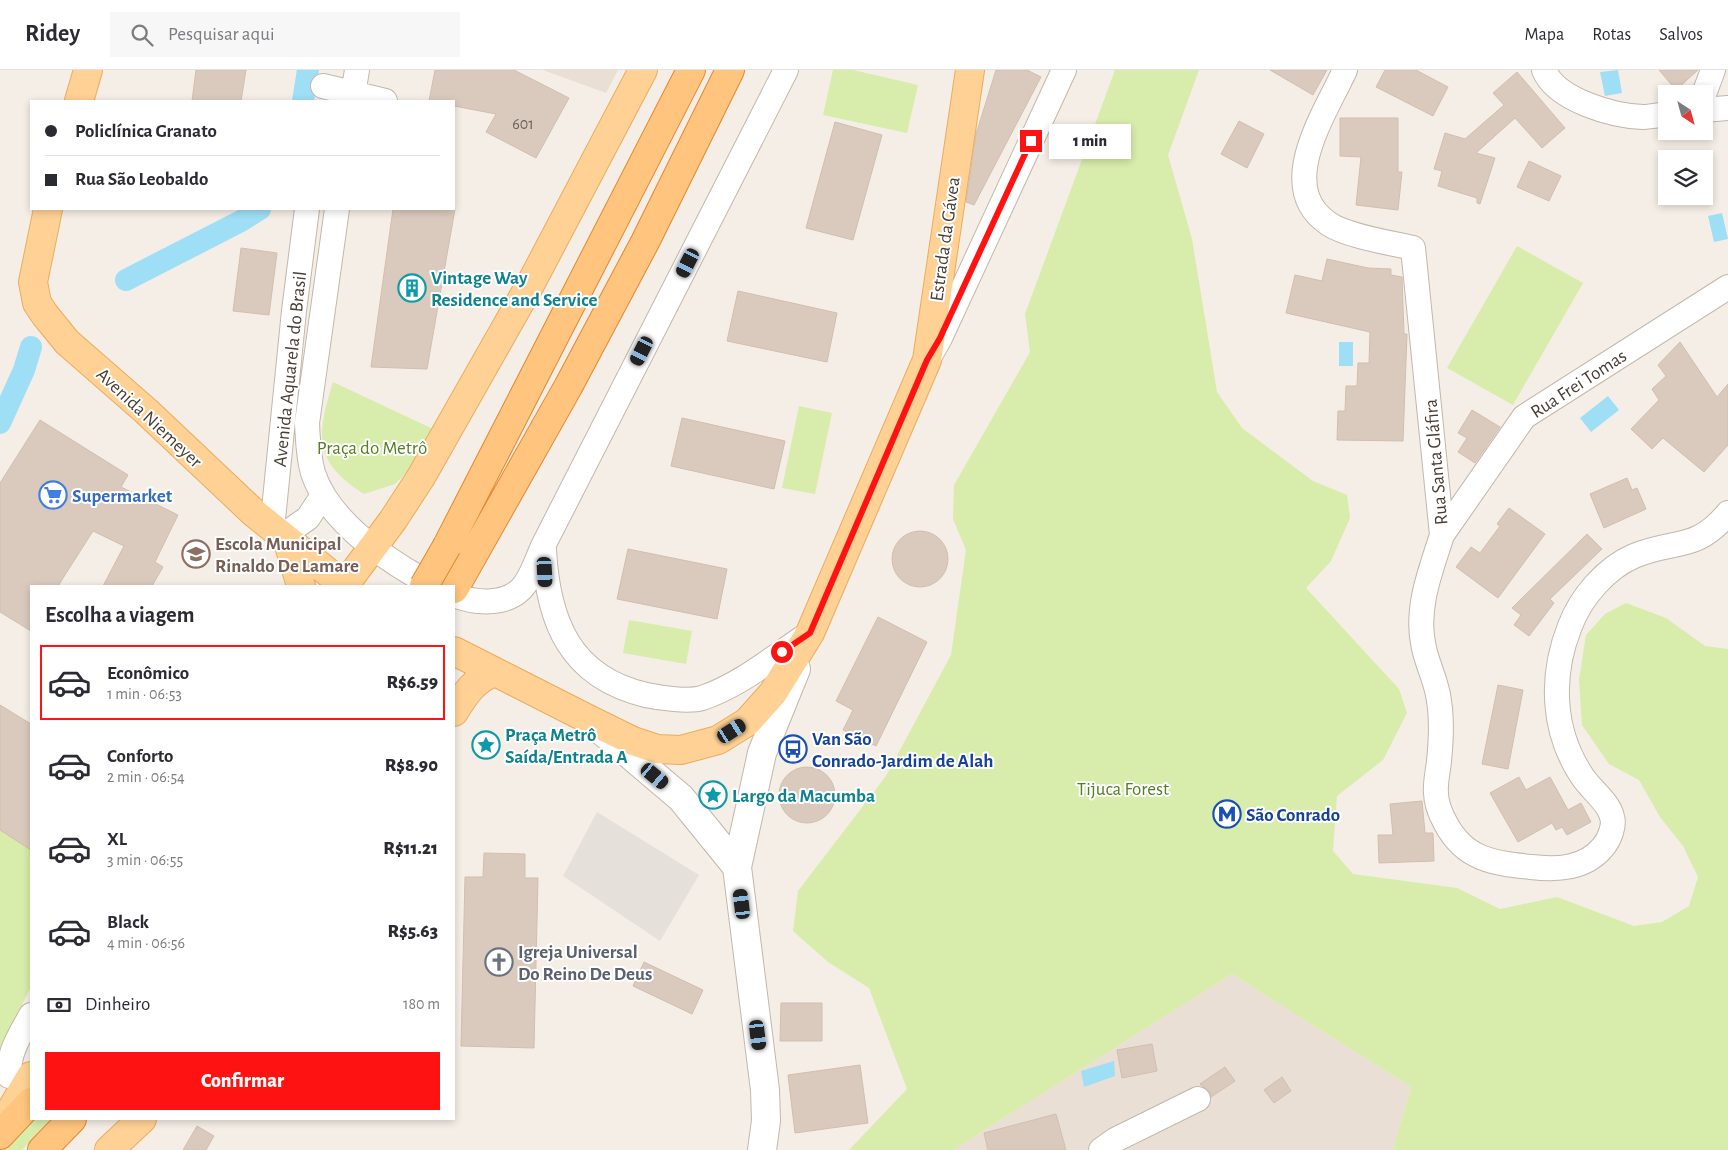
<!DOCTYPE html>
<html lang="pt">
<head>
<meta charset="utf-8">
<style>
  :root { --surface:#fff; --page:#f7f7f7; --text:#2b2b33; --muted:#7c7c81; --line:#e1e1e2; --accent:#ff1312 }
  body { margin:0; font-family:"Alegreya Sans",sans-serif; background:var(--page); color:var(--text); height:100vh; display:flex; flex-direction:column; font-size:19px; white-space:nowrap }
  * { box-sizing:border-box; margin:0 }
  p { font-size:16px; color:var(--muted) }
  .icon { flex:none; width:28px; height:28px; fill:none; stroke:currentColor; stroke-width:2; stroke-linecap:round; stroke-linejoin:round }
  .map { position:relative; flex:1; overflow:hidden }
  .sheet { position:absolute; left:30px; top:515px; width:425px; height:535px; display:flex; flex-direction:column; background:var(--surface); border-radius:0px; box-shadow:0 2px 8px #0003 }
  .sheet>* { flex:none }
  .hud { position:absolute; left:30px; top:30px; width:425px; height:110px; border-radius:0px; box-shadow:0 2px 8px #0003; display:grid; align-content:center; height:110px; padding:0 15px; background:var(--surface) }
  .needle { width:32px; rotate:144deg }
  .tools { position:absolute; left:1658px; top:15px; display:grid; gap:10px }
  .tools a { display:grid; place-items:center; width:55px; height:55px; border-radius:0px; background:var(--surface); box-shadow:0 2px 8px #0003; font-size:25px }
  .end { position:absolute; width:22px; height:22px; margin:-11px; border:6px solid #ff1312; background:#fff; box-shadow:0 0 0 2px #fff }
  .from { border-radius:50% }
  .bubble { position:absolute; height:35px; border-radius:0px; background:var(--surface); box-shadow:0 2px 8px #0003; font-size:16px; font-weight:800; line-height:35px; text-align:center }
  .car { position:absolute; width:15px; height:30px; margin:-15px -8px; border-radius:6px; box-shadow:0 0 4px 1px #0007; background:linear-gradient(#222 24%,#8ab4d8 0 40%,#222 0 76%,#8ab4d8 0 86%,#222 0) }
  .hud b { display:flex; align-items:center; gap:18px; height:48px; font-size:19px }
  .hud b+b { border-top:1px solid var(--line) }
  .hud i { width:12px; height:12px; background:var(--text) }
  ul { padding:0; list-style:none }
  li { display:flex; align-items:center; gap:15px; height:75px; margin:0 10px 8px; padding:0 5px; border:2px solid transparent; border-radius:0px }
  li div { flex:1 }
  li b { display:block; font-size:19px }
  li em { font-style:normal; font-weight:800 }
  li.on { border-color:var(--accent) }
  li>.icon { width:45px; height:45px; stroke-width:1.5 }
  h2 { padding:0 15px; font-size:22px; line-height:60px }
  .pay { display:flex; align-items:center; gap:12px; height:55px; padding:0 15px; font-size:19px }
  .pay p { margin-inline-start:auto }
  .primary-button { display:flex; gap:10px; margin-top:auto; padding:10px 15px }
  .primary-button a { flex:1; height:58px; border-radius:0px; background:var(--accent); color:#fff; font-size:20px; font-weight:800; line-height:58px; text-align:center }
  header { display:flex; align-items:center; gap:30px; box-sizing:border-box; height:70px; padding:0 25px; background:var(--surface); border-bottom:1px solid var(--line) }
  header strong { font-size:24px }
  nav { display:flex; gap:28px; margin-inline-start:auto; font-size:18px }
  .search { width:350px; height:45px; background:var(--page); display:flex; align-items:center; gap:12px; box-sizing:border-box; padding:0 18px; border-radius:0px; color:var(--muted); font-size:19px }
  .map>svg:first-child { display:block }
  .residential { fill:#e9dfd4 }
  .industrial { fill:#e6e0db }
  .green { fill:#d8ecac }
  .water { fill:#9edff6 }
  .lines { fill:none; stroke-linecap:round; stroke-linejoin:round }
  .canal { stroke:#9edff6; stroke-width:22 }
  .building { fill:#dacabe; stroke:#d2bead }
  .minor-casing { stroke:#c3b7ab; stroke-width:26 }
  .tertiary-casing { stroke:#c3b7ab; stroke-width:30 }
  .primary-casing { stroke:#ecac5c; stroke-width:30 }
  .trunk-casing { stroke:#e9872c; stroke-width:30 }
  .minor { stroke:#fff; stroke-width:24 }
  .tertiary { stroke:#fff; stroke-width:28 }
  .primary { stroke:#ffd194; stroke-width:28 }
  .trunk { stroke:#ffc47d; stroke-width:28 }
  .trunk-bridge-casing { stroke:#e9872c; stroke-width:30; stroke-linecap:butt }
  .trunk-bridge { stroke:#ffc47d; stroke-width:28 }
  .route { stroke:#ff1312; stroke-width:6 }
  .labels { text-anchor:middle; stroke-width:4; stroke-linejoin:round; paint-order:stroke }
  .number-label { font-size:16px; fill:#6c6057 }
  .street-label { font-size:19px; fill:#483d35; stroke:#fff }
  .culture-label { font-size:19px; font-weight:bold; fill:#0d838f; stroke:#fff; text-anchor:start }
  .park-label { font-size:19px; fill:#537e23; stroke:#fff }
  .shop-label { font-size:19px; font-weight:bold; fill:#366cbe; stroke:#fff; text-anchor:start }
  .education-label { font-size:19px; font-weight:bold; fill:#785e54; stroke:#fff; text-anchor:start }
  .transit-label { font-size:19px; font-weight:bold; fill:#164399; stroke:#fff; text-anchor:start }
  .worship-label { font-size:19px; font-weight:bold; fill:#5b616d; stroke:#fff; text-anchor:start }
</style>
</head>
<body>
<header>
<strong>Ridey</strong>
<div class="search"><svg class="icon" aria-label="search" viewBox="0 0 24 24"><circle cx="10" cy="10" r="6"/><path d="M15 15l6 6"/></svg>Pesquisar aqui</div>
<nav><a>Mapa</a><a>Rotas</a><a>Salvos</a></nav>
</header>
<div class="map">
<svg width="1728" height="1080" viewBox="0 0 1728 1080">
  <rect width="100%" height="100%" fill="#f4eee6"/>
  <!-- residential -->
  <path class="residential" d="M543,0H618L606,23Z
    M1232,904L1411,1017L1393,1080H953Z"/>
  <!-- industrial -->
  <path class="industrial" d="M597,742L699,805L660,871L563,806Z"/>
  <!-- green -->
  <path class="green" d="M833,0H853L918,15L907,63L823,45Z
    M1115,0H1199L1168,85L1192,169L1217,322L1242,358L1313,411L1347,425L1350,448L1331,491L1306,518L1399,619L1407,643L1383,690L1337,726L1333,781L1353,804L1457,818L1500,839L1557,827L1634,856L1662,852L1689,836L1698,807L1683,776L1660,747L1639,710L1609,694L1582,655L1579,610L1586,565L1605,544L1626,533L1666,548L1705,576L1728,579V1080H1393L1411,1017L1232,904L953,1080H849L907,1019L869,918L828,892L793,861L798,821L886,706L951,585L966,480L953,449L954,415L1030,282L1025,244Z
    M1517,176L1583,213L1513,335L1447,298Z
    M333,312L433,359L411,398L395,414L364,424C312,391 317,365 333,312Z
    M799,336L832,343L815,424L782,418Z
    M629,550L692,561L686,594L623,583Z
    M0,636L31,655V917L0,978Z
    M33,1049H52L22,1080H0Z"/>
  <!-- water -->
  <path class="water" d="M1618,0L1622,23L1605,26L1600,2Z
    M1722,143L1728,169L1714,172L1708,146Z
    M1339,272H1353V296H1339Z
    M1608,326L1619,340L1591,362L1580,348Z
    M1114,991L1115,1006L1084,1017L1081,1001Z"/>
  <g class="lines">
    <!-- canal -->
    <path class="canal" d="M303,31L308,0
      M126,210L241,151L260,139
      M0,353L24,300L31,277"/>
  </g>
  <!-- building -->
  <path class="building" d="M196,0H246L241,31H192Z
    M435,0H514L569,28L536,88L486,62L496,44L454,36V31H429Z
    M996,0H1027L1041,7L974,135L966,132L976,64Z
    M1270,0H1327L1313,25Z
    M1385,0H1416L1448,17L1433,46L1376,17Z
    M1659,0H1698L1676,20Z
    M1517,2L1565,58L1542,78L1515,48L1476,83L1495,88L1480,134L1477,133V128L1438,116L1442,101L1434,99L1445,63L1465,69L1504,35L1493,23Z
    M1340,48H1398V102H1402L1398,140L1356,135L1361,87L1340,86Z
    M1239,51L1264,64L1247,98L1221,84Z
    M835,52L882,65L853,170L806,158Z
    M1529,91L1561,106L1549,131L1517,117Z
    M393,139H455L427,299L371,297Z
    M241,178L277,183L269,245L233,241Z
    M1327,189L1368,198L1391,199V205L1402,207L1404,264H1407L1403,371L1337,370L1338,341H1345L1346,316H1357L1358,293H1369L1370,262L1286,243L1295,205L1322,211Z
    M738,221L837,243L827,292L727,271Z
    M1680,272L1717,327L1728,314V375L1704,402L1663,368L1652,379L1631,359L1659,330L1652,319L1666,306L1658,295Z
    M1472,340L1500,357L1475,393L1458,382L1467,368L1458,363Z
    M682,348L785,371L774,419L671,396Z
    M40,350L128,405L121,417L178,445L155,492L163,497L152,516H103L124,476L93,461L58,516H31V561L0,542V413Z
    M1627,408L1632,420L1637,418L1646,439L1604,458L1590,424Z
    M1509,438L1545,464L1498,528L1456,497L1471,477L1480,483L1500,456L1497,454Z
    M892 489a28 28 0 1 1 56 0a28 28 0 1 1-56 0Z
    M1587,464L1602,479L1550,529L1554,533L1529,566L1514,555L1521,545L1512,538Z
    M628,479L727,499L717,549L617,529Z
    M878,547L927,572L876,676L843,660L853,640L836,631Z
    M1498,615L1523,620L1508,699L1482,694Z
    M0,635L31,654V780L0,760Z
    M779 725a28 28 0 1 1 56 0a28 28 0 1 1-56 0Z
    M1519,707L1526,720L1550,707L1568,740L1581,733L1591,752L1567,765L1562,757L1556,760L1552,753L1518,772L1490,723Z
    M1422,731L1425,763H1433L1434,791L1379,793L1378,765H1393L1390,734Z
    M484,783L525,784V808H538L534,978L461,976L465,807H483Z
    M644,892L703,920L692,944L633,916Z
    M781,933H822V971H780Z
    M1152,974L1157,1001L1122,1008L1117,980Z
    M860,995L868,1053L795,1063L788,1005Z
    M1225,997L1235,1011L1211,1027L1210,1022L1200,1014Z
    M1282,1007L1291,1021L1274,1033L1264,1020Z
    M1056,1044L1066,1080H988L984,1063Z
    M197,1056L214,1066L206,1080H183Z"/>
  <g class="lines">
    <!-- minor casing -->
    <g class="minor-casing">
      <path id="minor" d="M1345,0C1325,44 1274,117 1329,154C1347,166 1391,173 1413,178L1442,465C1431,500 1416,536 1423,573C1426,593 1437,611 1439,631C1442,650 1441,672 1439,691C1438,701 1435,713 1436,723C1436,733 1441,745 1446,754C1465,790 1494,793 1531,797C1557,800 1585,799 1603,777C1609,770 1615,756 1612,747C1609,732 1590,719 1582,706C1552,661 1550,606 1570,556C1581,527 1606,498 1634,486C1674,469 1696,482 1728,443
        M1544,0C1556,30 1613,46 1643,47C1650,47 1659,45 1666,44
        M323,16L385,31
        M1704,24L1713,0
        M352,31L357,0
        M1704,40L1728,38
        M337,139L307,353C308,370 308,386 313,403C330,454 389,492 434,516
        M931,284L940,268L1064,0
        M272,459L294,241L307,139
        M1442,465L1524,347L1728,217
        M281,467L308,448L323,425
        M544,480C548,552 570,607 646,625C660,628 689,632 702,628C741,615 776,585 810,563
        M454,525C474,533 504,536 521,519C532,508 537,488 544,474L786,0
        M9,1006C8,982 20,965 31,945
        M1101,1080L1115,1070L1198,1029"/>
    </g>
    <!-- tertiary casing -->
    <g class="tertiary-casing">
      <path id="tertiary" d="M602,661L681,728L737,797
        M762,1080L766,1051L765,1020L737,797L762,683L796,599"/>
    </g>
    <!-- primary casing -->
    <g class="primary-casing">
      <path id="primary" d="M79,31L88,0
        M48,139L33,212L37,233L45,245L67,272L146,341L254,443L345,516
        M288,472L301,516
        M344,516L393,450L421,407L531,213L643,0
        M454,581L590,650L633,671L657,679L681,680L718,670L747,652L773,623L810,563L927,290L970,0
        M454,642C465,624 474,610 494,602
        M3,1054L31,1006
        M109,1080L142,1049"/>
    </g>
    <!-- trunk casing -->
    <g class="trunk-casing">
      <path id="trunk" d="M447,476L691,0
        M454,519L568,317L645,172L730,0
        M0,1065L31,1032
        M42,1080L72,1049"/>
    </g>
    <!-- minor -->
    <use href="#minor" class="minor"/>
    <!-- tertiary -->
    <use href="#tertiary" class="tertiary"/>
    <!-- primary -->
    <use href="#primary" class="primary"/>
    <!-- trunk -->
    <use href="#trunk" class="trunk"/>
    <!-- trunk-bridge casing -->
    <g class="trunk-bridge-casing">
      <path id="trunk-bridge" d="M424,516L447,476"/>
    </g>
    <!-- trunk-bridge -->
    <use href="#trunk-bridge" class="trunk-bridge"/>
  </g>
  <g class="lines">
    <!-- route -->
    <path class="route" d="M782,582L810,563L927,290L940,268L1031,71"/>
  </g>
  <!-- icons -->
  <defs>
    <g id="building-ring" transform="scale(1.4375)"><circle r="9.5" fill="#fff" stroke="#0f9aa8" stroke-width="1.5"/><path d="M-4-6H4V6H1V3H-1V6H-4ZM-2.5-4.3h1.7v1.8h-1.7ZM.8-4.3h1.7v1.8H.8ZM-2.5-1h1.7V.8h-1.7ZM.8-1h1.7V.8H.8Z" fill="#0f9aa8"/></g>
    <g id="supermarket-ring" transform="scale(1.4375)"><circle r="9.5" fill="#fff" stroke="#3f7fe0" stroke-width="1.5"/><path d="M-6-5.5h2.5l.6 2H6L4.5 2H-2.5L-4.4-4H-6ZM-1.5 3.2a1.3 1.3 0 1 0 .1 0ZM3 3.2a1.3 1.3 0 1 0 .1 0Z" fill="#3f7fe0"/></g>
    <g id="school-ring" transform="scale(1.4375)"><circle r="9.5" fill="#fff" stroke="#8d6e63" stroke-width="1.5"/><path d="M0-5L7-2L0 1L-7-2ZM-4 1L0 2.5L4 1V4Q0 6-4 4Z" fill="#8d6e63"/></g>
    <g id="sight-ring" transform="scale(1.4375)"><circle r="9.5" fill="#fff" stroke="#0f9aa8" stroke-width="1.5"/><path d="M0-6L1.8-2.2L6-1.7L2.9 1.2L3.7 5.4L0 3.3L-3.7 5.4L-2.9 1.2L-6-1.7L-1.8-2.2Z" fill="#0f9aa8"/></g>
    <g id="bus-ring" transform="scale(1.4375)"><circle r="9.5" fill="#fff" stroke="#1a4fb4" stroke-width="1.5"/><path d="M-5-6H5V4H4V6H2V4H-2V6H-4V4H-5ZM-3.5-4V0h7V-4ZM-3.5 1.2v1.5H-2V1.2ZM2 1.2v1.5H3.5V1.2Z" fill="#1a4fb4"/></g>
    <g id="metro-ring" transform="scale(1.4375)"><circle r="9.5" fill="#fff" stroke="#1a4fb4" stroke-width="1.5"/><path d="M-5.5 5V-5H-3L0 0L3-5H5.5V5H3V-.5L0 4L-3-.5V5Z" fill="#1a4fb4"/></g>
    <g id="church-ring" transform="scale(1.4375)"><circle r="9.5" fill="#fff" stroke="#6b7280" stroke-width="1.5"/><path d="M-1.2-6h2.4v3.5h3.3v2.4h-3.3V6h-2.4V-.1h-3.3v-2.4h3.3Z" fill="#6b7280"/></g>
  </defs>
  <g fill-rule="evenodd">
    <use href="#building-ring" x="412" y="218"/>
    <use href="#supermarket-ring" x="53" y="425"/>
    <use href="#school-ring" x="196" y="484"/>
    <use href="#sight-ring" x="486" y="675"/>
    <use href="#bus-ring" x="793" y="679"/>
    <use href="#sight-ring" x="713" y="725"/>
    <use href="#metro-ring" x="1227" y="744"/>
    <use href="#church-ring" x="499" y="892"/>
  </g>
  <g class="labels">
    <!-- number labels -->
    <g class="number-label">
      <text x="523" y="59">601</text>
    </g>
    <!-- street labels -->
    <g class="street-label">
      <text transform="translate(944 169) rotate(-82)" y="7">Estrada da Gávea</text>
      <text transform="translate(289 299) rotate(-84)" y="7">Avenida Aquarela do Brasil</text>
      <text transform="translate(1578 313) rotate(-33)" y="7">Rua Frei Tomas</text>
      <text transform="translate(150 347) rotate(43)" y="7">Avenida Niemeyer</text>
      <text transform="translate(1435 392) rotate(-95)" y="7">Rua Santa Gláfira</text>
    </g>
    <!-- culture labels -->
    <g class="culture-label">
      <text x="431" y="214">Vintage Way<tspan x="431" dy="22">Residence and Service</tspan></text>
      <text x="505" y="671">Praça Metrô<tspan x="505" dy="22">Saída/Entrada A</tspan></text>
      <text x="732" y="732">Largo da Macumba</text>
    </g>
    <!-- park labels -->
    <g class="park-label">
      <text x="372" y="384">Praça do Metrô</text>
      <text x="1123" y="725">Tijuca Forest</text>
    </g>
    <!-- shop labels -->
    <g class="shop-label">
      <text x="72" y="432">Supermarket</text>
    </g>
    <!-- education labels -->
    <g class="education-label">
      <text x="215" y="480">Escola Municipal<tspan x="215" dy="22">Rinaldo De Lamare</tspan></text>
    </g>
    <!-- transit labels -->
    <g class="transit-label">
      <text x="812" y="675">Van São<tspan x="812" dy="22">Conrado-Jardim de Alah</tspan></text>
      <text x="1246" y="751">São Conrado</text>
    </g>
    <!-- worship labels -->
    <g class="worship-label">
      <text x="518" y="888">Igreja Universal<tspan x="518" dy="22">Do Reino De Deus</tspan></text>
    </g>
  </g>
</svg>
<div class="tools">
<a><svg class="needle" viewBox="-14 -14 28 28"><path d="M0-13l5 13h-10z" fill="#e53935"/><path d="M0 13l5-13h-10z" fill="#7c7c81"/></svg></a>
<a><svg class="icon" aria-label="layers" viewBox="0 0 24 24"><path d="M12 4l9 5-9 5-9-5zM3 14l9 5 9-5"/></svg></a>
</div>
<i class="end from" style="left:782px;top:582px"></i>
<i class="end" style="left:1031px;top:71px"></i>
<div class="bubble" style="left:1049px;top:54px;width:82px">1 min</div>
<i class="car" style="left:688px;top:193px;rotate:207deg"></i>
<i class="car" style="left:642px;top:281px;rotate:207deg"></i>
<i class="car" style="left:545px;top:502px;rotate:177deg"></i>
<i class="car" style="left:732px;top:661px;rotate:58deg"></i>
<i class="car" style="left:655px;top:706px;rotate:130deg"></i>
<i class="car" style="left:742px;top:834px;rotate:353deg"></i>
<i class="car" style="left:758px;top:965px;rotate:173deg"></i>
<div class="hud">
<b><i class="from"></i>Policlínica Granato</b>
<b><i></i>Rua São Leobaldo</b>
</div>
<section class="sheet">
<h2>Escolha a viagem</h2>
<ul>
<li class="on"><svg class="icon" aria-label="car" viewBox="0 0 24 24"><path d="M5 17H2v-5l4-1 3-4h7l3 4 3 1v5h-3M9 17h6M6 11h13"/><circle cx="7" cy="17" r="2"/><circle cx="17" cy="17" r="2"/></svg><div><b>Econômico</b><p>1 min · 06:53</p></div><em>R$6.59</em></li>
<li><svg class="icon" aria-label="car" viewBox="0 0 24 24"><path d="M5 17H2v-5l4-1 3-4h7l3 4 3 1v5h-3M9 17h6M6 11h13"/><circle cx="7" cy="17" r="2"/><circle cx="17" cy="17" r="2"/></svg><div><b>Conforto</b><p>2 min · 06:54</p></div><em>R$8.90</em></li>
<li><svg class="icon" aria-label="car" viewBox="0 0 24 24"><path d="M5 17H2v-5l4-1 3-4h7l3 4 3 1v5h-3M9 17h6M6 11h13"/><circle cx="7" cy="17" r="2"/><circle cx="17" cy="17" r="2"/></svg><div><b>XL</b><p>3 min · 06:55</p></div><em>R$11.21</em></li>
<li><svg class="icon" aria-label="car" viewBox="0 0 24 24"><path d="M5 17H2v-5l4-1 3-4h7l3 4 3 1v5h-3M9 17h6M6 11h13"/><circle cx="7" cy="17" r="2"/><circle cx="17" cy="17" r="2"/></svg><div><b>Black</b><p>4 min · 06:56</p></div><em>R$5.63</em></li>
</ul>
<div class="pay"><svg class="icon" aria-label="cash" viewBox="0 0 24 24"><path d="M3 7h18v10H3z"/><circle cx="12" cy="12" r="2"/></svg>Dinheiro<p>180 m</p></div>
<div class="primary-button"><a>Confirmar</a></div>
</section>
</div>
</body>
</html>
